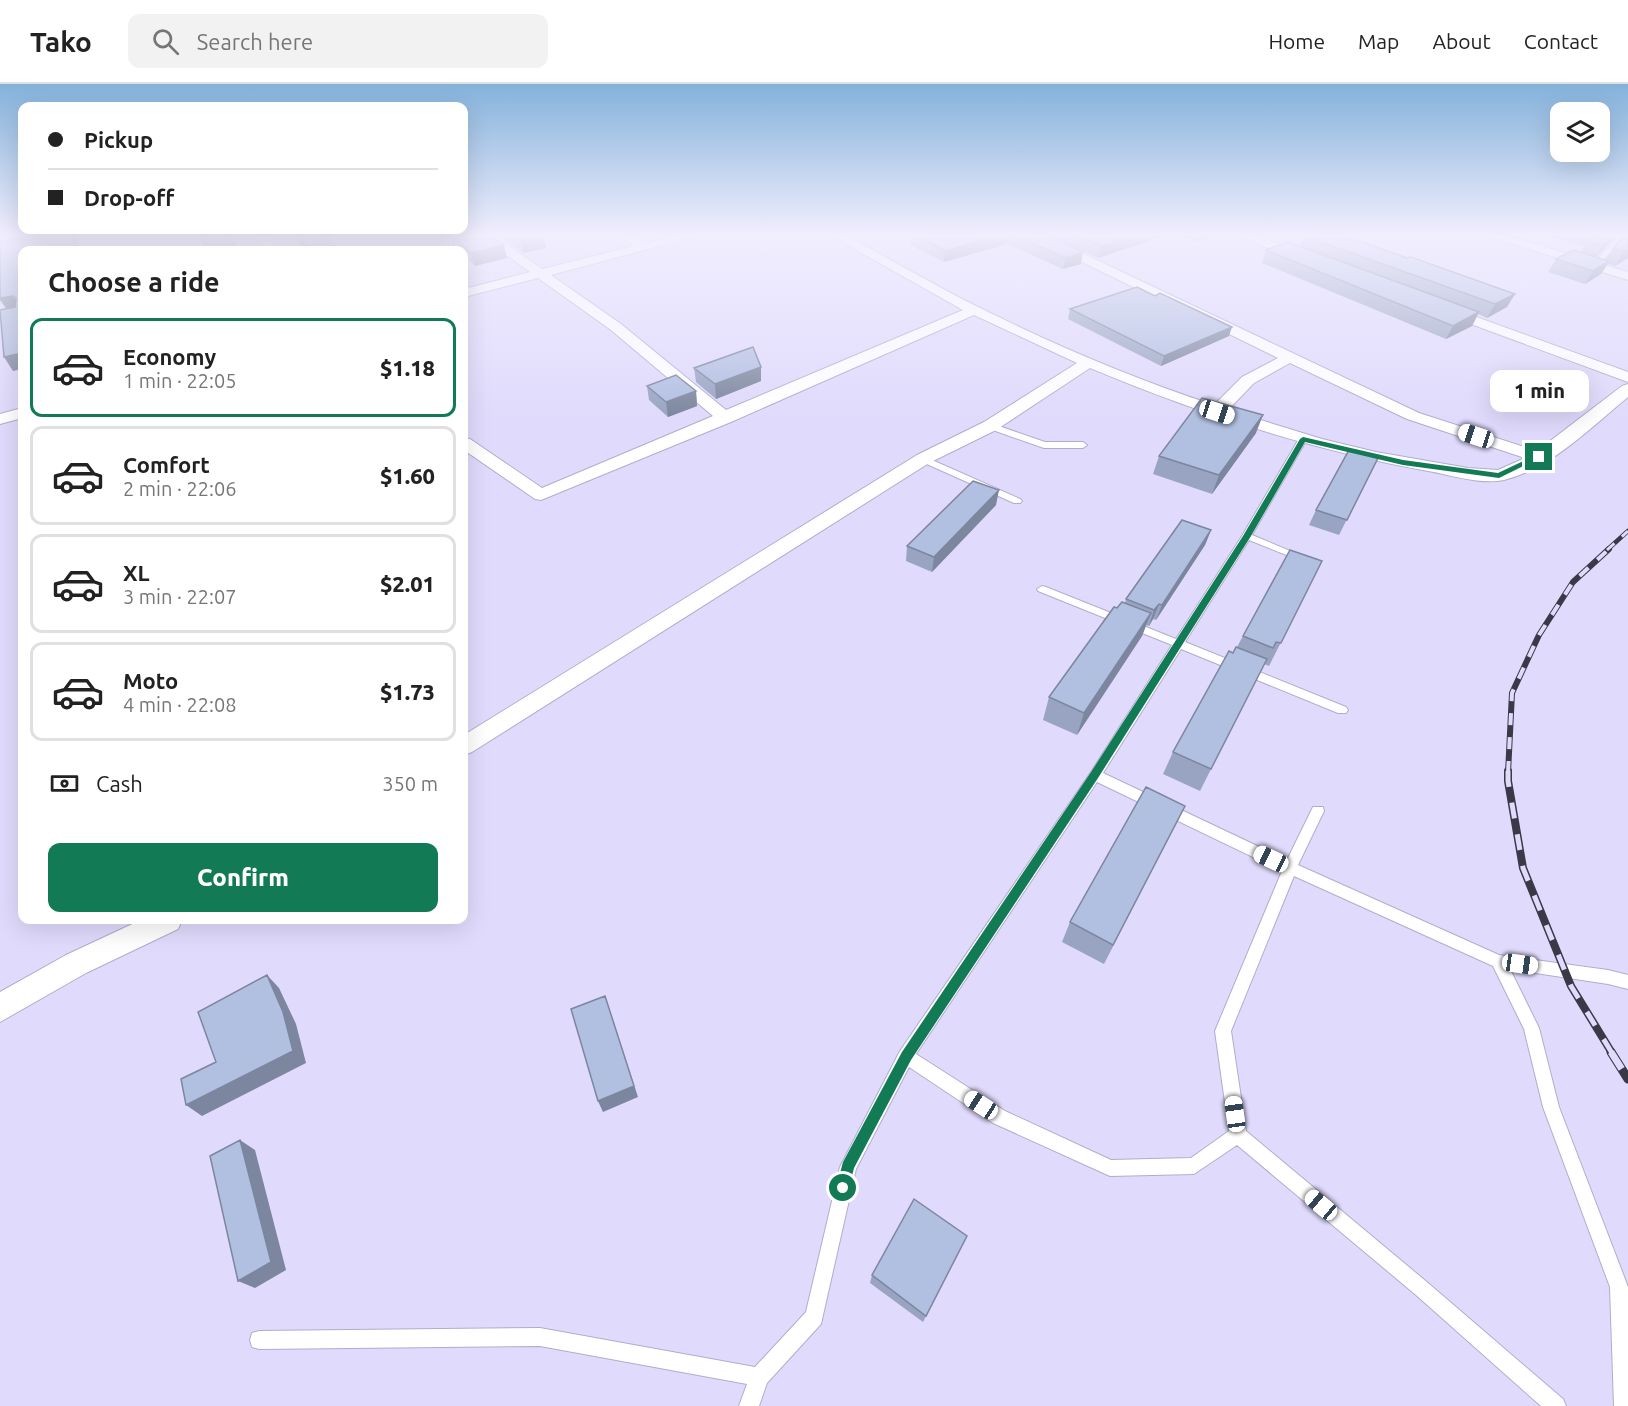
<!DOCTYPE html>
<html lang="en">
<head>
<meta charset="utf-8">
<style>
  :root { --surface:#fff; --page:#f2f2f2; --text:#222; --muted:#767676; --line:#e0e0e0; --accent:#127b55 }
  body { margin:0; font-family:Ubuntu,sans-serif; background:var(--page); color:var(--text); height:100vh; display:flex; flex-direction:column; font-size:22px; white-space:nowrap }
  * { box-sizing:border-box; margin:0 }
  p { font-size:20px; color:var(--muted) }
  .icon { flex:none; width:33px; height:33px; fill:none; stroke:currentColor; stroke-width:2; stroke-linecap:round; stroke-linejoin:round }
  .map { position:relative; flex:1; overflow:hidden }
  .sheet { position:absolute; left:18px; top:162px; width:450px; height:678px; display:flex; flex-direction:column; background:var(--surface); border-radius:12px; box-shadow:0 6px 24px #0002 }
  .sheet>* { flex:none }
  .guide { position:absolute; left:18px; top:18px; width:450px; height:132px; border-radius:12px; box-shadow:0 6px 24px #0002; display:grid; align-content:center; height:132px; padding:0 30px; background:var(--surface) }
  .controls { position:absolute; left:1550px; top:18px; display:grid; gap:12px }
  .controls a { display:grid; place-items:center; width:60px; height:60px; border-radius:12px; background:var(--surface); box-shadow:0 6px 24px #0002; font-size:30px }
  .end { position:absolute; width:27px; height:27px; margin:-14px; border:8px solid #127b55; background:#fff; box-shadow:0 0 0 3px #fff }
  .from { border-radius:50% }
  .bubble { position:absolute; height:42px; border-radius:12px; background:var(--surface); box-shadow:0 6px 24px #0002; font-size:20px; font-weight:800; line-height:42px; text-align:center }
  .car { position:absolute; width:18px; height:36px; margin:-18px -9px; border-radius:8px; box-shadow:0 0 4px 2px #0007; background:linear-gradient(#fff 24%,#345 0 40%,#fff 0 76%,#345 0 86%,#fff 0) }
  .guide b { display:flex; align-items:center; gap:21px; height:57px; font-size:22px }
  .guide b+b { border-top:2px solid var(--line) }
  .guide i { width:15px; height:15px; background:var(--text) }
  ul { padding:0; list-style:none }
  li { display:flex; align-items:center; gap:18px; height:99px; margin:0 12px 9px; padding:0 18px; border:3px solid var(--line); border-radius:12px }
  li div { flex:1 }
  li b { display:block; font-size:22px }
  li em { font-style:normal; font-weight:800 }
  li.current { border-color:var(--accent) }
  li>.icon { width:54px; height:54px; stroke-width:1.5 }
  h2 { padding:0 30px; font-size:27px; line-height:72px }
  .pay { display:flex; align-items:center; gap:15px; height:66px; padding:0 30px; font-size:22px }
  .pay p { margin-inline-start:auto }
  .primary-button { display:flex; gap:12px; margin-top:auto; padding:12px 30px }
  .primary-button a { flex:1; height:69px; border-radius:12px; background:var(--accent); color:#fff; font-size:24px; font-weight:800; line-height:69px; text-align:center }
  header { display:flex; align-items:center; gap:36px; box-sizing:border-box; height:84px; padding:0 30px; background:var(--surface); border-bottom:2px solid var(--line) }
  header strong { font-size:28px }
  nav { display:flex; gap:33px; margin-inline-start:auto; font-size:21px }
  .search { width:420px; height:54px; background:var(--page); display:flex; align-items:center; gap:15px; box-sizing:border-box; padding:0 21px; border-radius:12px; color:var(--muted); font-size:22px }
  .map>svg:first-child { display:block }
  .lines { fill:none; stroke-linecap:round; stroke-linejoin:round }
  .lane-casing { stroke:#b2accc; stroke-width:2 }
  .street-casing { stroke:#b2accc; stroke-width:2 }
  .lane { fill:#fff; fill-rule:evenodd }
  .street { fill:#fff; fill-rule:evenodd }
  .rail-far3-casing { stroke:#3b3948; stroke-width:4.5 }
  .rail-far2-casing { stroke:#3b3948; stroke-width:6 }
  .rail-far1-casing { stroke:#3b3948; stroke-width:8 }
  .rail-casing { stroke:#3b3948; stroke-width:9 }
  .rail-far3 { stroke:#e0dafc; stroke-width:3; stroke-dasharray:10; stroke-linecap:butt }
  .rail-far2 { stroke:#e0dafc; stroke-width:4; stroke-dasharray:12; stroke-linecap:butt }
  .rail-far1 { stroke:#e0dafc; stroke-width:5; stroke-dasharray:16; stroke-linecap:butt }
  .rail { stroke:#e0dafc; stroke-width:7; stroke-dasharray:20; stroke-linecap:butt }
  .wall { fill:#98a4c2 }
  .shaded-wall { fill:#7c869e }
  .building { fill:#b1bfe1; stroke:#7c869e; stroke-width:1.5 }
  .route { fill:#127b55 }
</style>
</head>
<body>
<header>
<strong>Tako</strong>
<div class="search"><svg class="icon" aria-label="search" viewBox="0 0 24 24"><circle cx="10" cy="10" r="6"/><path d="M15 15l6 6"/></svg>Search here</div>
<nav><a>Home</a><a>Map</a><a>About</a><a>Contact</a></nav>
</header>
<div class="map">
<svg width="1628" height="1322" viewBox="0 0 1628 1322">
  <rect width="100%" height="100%" fill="#e0dafc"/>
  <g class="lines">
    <!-- lane casing -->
    <g class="lane-casing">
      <path id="lane" d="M1622,149L1628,150L1596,183H1592V181Z
        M987,340H993L1045,358H1083L1087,361L1083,364H1044L987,344Z
        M1300,353L1307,355L1252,451L1307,474L1302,477L1299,476L1249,456L1185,558L1346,623L1348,626L1346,629H1338L1181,565L1103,689L1287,776L1313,723H1323L1324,727L1298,781L1499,871L1608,886L1628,891V905L1608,900L1510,885L1539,944L1559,1023L1628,1203V1322H1614L1610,1203L1543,1023L1524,945L1493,882L1294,792L1231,947L1246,1047L1428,1199L1563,1315L1566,1322H1541L1416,1211L1237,1061L1194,1090L1110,1092L993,1039L909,983L856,1085L821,1240L767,1299L759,1322H739L747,1300L540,1262L259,1265L252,1263L250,1256L252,1249L259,1247L540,1244L755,1283L806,1228L840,1083L900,967L1091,688L1172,561L1038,507L1037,505L1042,502L1046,503L1176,555L1242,452ZM1097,698L1282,787L1215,947L1229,1047L1191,1074L1111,1076L1005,1027L916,970Z
        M923,372L1020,415L1022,417L1020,419H1014L920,377L919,375Z"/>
    </g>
    <!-- street casing -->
    <g class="street-casing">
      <path id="street" d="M253,149H265L277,166H265Z
        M476,149H491L542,185L634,162L616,149H631L646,159L686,149H708L551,191L621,240L726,326L963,226L826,149H842C882,171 922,194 962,215C1043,256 1128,293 1214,321L1242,293L1278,274L1023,149H1040L1419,329L1537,367L1622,302L1628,300V313C1591,343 1552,384 1504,396C1481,401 1451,391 1428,387C1311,366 1200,330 1090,284L996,346L929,379L472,668L464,671V651L917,371L984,338L1077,279L974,231L731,338L541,416L535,415L464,366V354L470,355L542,404L713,332L611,246L538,194L464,213V205L530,188ZM1290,279L1407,335L1525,374L1498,386L1468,384L1376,368L1322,355L1228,326L1254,299Z
        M1232,149H1250L1311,172L1312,175L1306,179L1301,178Z
        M1478,149H1498L1628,188V196Z
        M1446,222L1628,288V298L1441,229L1439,226Z
        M22,324V334L0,340V330Z
        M141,836H182L178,845L86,889L0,938V908L66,871Z"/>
    </g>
    <!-- lane -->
    <use href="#lane" class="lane"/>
    <!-- street -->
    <use href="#street" class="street"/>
    <!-- rail-far3 casing -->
    <g class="rail-far3-casing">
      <path id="rail-far3" d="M1607,466L1628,447"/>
    </g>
    <!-- rail-far2 casing -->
    <g class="rail-far2-casing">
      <path id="rail-far2" d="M1508,689L1512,609L1539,551L1573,498L1609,465"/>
    </g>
    <!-- rail-far1 casing -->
    <g class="rail-far1-casing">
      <path id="rail-far1" d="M1508,687V697L1523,784L1571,902L1612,969"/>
    </g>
    <!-- rail casing -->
    <g class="rail-casing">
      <path id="rail" d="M1611,968L1628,995"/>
    </g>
    <!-- rail-far3 -->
    <use href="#rail-far3" class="rail-far3"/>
    <!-- rail-far2 -->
    <use href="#rail-far2" class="rail-far2"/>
    <!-- rail-far1 -->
    <use href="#rail-far1" class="rail-far1"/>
    <!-- rail -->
    <use href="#rail" class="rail"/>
  </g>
  <!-- wall -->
  <path class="wall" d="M197,149H227L238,166H207Z
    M291,149H328L331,156L336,163L337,166H304Z
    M450,149L507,174L475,182L464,171V166H458L453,162Z
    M498,149H541L543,151L546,164L524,169L498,151Z
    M912,149H1044L1081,180L1063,185L1007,160L944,178L911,161Z
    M1046,149H1173L1098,174Z
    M1175,149H1222L1203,156L1194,157Z
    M1535,149H1619L1596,173L1605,176L1613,164L1627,149L1628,174L1615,182L1608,180L1601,190L1585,200L1548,188L1556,175L1581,168L1584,162Z
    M1304,152L1407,174L1515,210L1507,223L1487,234L1478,230L1472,242L1446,255L1262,179L1266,166L1300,162Z
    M1070,225L1229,252L1161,282L1068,235Z
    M761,283V297L716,315L696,298L694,284Z
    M647,302L696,307L697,322L668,333L649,316Z
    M1256,349L1212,410L1153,390L1159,372Z
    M1378,374L1339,451L1309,441L1316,426Z
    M996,421L932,488L906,477L907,462Z
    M1211,446L1205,461L1156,536L1153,535L1149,542L1146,541L1142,552L1077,651L1043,636L1049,613L1125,519L1126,515Z
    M1322,477L1269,582L1264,580L1200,707L1163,690L1173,668L1237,563L1243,552Z
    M1185,722L1104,880L1062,858L1070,838Z
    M967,1152L923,1238L870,1199L872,1191Z"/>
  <!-- shaded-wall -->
  <path class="shaded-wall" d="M72,149H82L77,150L80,166H75Z
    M1007,149H1009L1007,160L944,178L945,167Z
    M1141,149H1173L1098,174L1101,162Z
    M1196,149H1222L1203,156L1194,157Z
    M1614,149H1619L1594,175L1603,161Z
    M543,151L546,164L524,169L521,157Z
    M504,161L507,174L475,182L471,169Z
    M336,163L337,166H319Z
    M1628,165V174L1615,182L1624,167Z
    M1083,168L1081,180L1063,185L1066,174Z
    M1609,177L1601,190L1585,200L1593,187Z
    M1515,210L1507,223L1487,234L1495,220Z
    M13,212L22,225L8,227L0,216V214Z
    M1479,228L1472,242L1446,255L1453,242Z
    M1232,243L1229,252L1161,282L1164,272Z
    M22,269V285L13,287L4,273Z
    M761,283V297L716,315L715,300Z
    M696,307L697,322L668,333L666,318Z
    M1263,331L1256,349L1212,410L1219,391Z
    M999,406L996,421L932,488L934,473Z
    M1211,446L1205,461L1156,536L1162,521Z
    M1159,520L1153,535L1149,542L1154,526Z
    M1151,529L1142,552L1077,651L1084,629Z
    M267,891L279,904L296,940L306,979L202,1032L186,1021L293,967Z
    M605,912L638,1013L603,1028L598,1017Z
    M240,1056L255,1066L286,1186L255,1204L238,1197Z"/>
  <!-- building -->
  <path class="building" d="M45,149H72L75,166H22V269L4,273L0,226L15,223L16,214L13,212L0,214V158L23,153L25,156L39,155L41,150Z
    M198,149H227L238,166H209Z
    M296,149H325L336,163L319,166H309Z
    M450,149H487L504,161L471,169Z
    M510,149H541L543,151L521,157Z
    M912,149H1007L945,167Z
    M1010,149H1044L1083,168L1066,174Z
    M1072,149H1141L1101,162Z
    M1311,149H1337L1407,174L1411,173L1515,210L1495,220L1304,152Z
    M1599,149H1614L1603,161L1588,157L1600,150Z
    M1627,149H1628V165L1624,167L1613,164Z
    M1288,158L1479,228L1453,242L1266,166Z
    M1573,166L1609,177L1593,187L1556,175Z
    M1137,203L1155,212L1160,209L1232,243L1164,272L1070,225Z
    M753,263L761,283L715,300L694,284Z
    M676,291L696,307L666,318L647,302Z
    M1202,314L1263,331L1219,391L1159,372Z
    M1349,366L1378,374L1347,436L1316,426Z
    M973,397L999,406L934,473L907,462Z
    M1182,436L1211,446L1162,521L1159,520L1154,526L1126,515Z
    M1290,466L1322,477L1281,559L1276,558L1273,564L1243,552Z
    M1122,518L1151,529L1084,629L1049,613L1114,523L1117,524Z
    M1236,563L1267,575L1211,685L1173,668L1229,567L1233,569Z
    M1146,703L1185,722L1113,861L1070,838Z
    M267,891L283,928L293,967L186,1021L181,995L216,978L198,928Z
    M605,912L634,1002L598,1017L571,925Z
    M240,1056L271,1178L238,1197L210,1072Z
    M914,1115L967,1152L926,1232L872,1191Z"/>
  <!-- sky -->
  <linearGradient id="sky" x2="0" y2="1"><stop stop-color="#84b2db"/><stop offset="0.45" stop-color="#f1eefe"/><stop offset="1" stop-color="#f1eefe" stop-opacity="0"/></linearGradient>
  <rect width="1628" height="334" fill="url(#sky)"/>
  <!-- route -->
  <path class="route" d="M1303,353L1403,376L1498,389L1536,371L1542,373L1499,394L1403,381L1305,358L1251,452L1098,694L911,976L854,1084L848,1109L843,1111L838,1109L836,1104L843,1078L902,968L1091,688L1243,452L1300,355Z"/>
</svg>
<div class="controls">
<a><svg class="icon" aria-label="layers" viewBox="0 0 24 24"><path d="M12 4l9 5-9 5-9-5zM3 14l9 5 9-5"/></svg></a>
</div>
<i class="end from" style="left:843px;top:1104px"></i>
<i class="end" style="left:1539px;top:373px"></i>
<div class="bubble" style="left:1490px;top:286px;width:99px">1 min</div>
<i class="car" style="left:1217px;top:328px;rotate:108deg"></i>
<i class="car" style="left:1476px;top:352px;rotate:288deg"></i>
<i class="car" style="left:1271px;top:775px;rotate:295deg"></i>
<i class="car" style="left:1520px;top:880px;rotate:98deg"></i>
<i class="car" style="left:981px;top:1021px;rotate:303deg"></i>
<i class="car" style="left:1235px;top:1030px;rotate:352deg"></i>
<i class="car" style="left:1321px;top:1121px;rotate:310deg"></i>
<div class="guide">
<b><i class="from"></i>Pickup</b>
<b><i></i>Drop-off</b>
</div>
<section class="sheet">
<h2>Choose a ride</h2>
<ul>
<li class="current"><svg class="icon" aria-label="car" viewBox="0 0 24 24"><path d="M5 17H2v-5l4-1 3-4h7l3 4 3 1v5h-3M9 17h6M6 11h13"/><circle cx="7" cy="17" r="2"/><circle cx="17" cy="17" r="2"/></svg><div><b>Economy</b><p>1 min · 22:05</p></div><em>$1.18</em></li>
<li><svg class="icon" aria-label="car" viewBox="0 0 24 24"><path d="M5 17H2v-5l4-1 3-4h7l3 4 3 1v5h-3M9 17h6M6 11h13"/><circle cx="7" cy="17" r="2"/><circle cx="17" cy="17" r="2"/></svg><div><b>Comfort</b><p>2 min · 22:06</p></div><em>$1.60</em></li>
<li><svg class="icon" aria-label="car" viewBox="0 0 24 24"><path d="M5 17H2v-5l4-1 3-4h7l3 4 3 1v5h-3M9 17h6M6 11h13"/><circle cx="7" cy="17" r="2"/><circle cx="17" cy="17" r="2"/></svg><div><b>XL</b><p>3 min · 22:07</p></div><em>$2.01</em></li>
<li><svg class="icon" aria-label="car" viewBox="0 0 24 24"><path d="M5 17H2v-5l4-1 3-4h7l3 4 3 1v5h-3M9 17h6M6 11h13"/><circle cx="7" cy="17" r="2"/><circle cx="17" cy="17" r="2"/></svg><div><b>Moto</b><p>4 min · 22:08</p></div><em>$1.73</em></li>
</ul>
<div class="pay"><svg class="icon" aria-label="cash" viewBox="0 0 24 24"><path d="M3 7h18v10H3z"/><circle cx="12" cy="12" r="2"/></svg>Cash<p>350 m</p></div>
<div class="primary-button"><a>Confirm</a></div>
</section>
</div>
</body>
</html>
